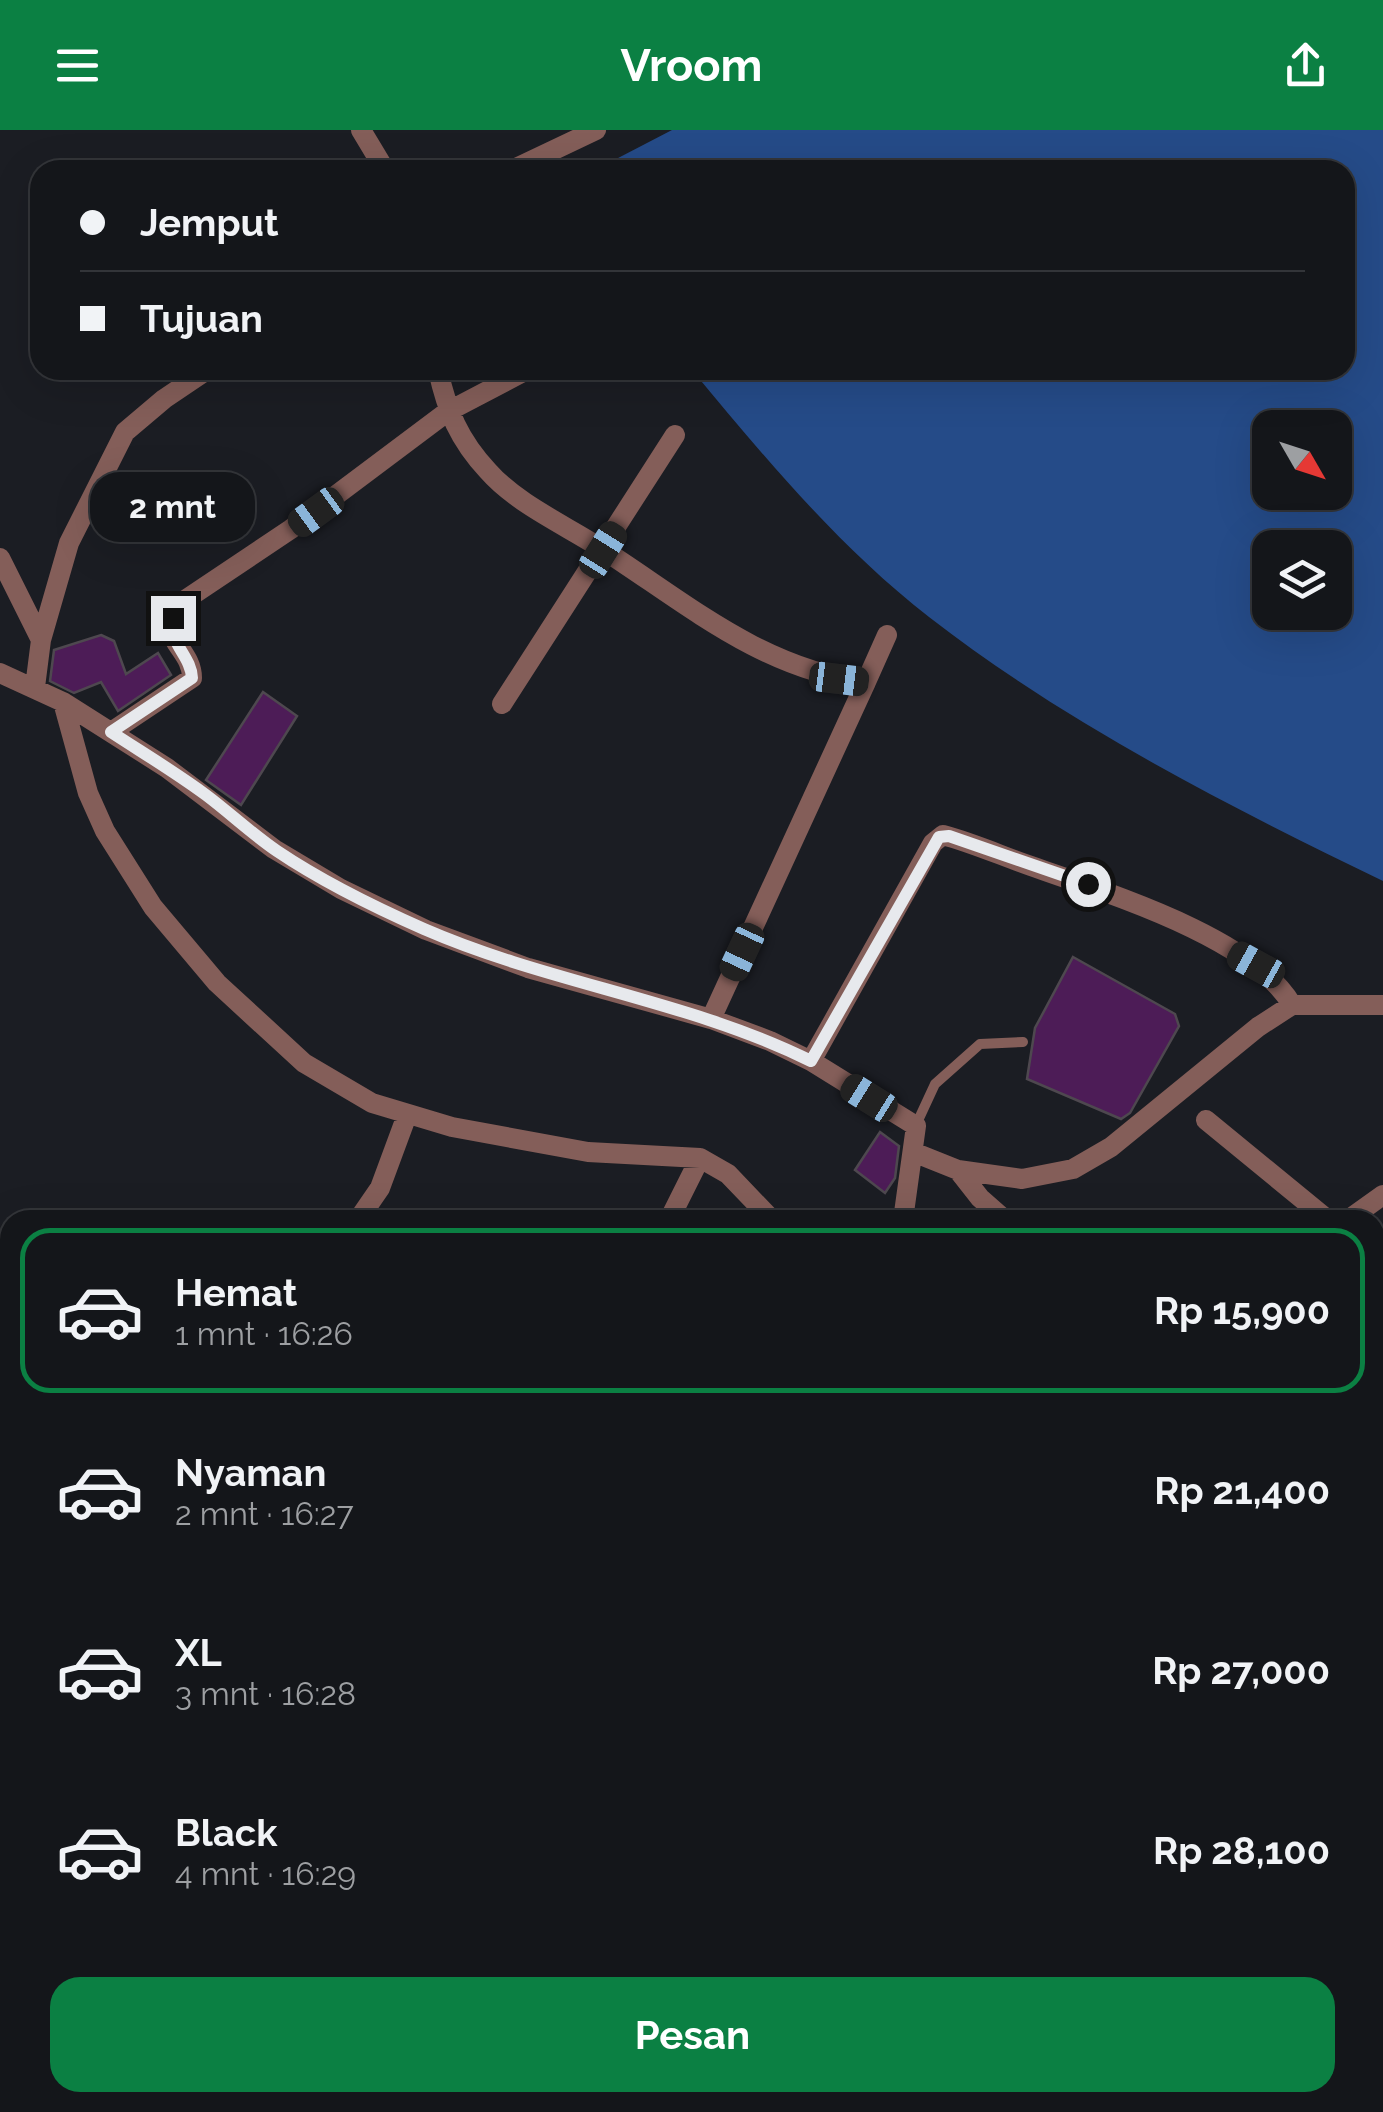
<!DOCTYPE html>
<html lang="id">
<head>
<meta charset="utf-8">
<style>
  :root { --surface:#14161a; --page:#1d1f23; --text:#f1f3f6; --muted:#9d9fa2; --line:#333539; --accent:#0b8043 }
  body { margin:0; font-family:Raleway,sans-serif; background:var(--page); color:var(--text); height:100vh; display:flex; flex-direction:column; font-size:38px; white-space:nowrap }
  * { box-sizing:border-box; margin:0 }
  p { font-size:32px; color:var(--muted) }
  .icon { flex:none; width:55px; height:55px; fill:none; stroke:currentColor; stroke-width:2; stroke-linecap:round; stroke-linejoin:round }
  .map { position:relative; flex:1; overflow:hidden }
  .drawer { position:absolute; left:0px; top:1080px; width:1385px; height:902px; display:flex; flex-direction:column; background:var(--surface); border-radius:30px 30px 0 0; box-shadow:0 10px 40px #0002,0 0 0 2px var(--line) }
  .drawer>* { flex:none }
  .guide { position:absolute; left:30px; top:30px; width:1325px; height:220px; border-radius:30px; box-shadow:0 10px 40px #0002,0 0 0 2px var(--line); display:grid; align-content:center; height:220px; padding:0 50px; background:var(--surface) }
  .needle { width:65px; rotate:129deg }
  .fabs { position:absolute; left:1252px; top:280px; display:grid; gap:20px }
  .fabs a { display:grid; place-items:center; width:100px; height:100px; border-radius:20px; background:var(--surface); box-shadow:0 10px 40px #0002,0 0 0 2px var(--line); font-size:50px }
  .end { position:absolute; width:45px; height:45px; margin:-22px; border:12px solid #e7e9ed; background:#111; box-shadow:0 0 0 5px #111 }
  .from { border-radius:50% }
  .bubble { position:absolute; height:70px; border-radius:30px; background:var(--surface); box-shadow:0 10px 40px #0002,0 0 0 2px var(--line); font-size:32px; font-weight:700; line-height:70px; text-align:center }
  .car { position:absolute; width:30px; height:60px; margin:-30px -15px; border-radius:12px; box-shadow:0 0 8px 2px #0007; background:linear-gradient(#222 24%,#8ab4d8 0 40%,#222 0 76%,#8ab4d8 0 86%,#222 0) }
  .guide b { display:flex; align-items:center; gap:35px; height:95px; font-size:38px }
  .guide b+b { border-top:2px solid var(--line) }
  .guide i { width:25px; height:25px; background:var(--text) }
  ul { padding:18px 0 0; list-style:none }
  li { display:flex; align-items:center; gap:30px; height:165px; margin:0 20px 15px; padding:0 30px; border:5px solid transparent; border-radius:30px }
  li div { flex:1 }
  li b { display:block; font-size:38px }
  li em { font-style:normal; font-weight:700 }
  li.current { border-color:var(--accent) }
  li>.icon { width:90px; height:90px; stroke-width:1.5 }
  .cta { display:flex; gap:20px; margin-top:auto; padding:20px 50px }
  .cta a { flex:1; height:115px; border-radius:30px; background:var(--accent); color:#fff; font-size:40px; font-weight:700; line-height:115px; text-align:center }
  header { display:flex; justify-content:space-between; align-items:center; height:130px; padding:0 50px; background:var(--accent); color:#fff; font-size:45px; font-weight:700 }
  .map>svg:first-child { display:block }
  .water { fill:#254b88; fill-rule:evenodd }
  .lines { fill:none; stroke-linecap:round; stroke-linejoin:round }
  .stream { stroke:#254b88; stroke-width:5 }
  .building { fill:#4d1c57; stroke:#4e484f; stroke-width:2.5 }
  .lane { stroke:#845e59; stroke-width:10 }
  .street { stroke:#845e59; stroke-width:20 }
  .route { stroke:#e7e9ed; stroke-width:12 }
</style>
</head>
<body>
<header><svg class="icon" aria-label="menu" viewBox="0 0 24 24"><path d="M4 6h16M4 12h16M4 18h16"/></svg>Vroom<svg class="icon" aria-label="share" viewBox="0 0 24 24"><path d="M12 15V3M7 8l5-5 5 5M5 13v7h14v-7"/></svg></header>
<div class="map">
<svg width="1383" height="1982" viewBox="0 0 1383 1982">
  <rect width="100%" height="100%" fill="#1b1d23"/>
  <!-- water -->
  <path class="water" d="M672,0H1383V751C1226,675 1067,594 929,487C839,417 765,328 692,240H1345V40H595ZM1270,298H1335V362H1270ZM1270,418H1335V482H1270Z
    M1383,1626V1982H1275L1276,1973L1375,1972V1648Z"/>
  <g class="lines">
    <!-- stream -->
    <path class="stream" d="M0,1973L10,1969"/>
  </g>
  <!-- building -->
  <path class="building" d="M101,505L114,511L126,544L158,523L171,545L118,581L101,552L74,563L50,551L54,520Z
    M263,562L297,586L241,675L206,650Z
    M1073,827L1175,884L1179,896L1130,983L1121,989L1027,949L1035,898Z
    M880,1002L899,1016L895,1048L885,1063L855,1040Z"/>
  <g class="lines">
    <!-- lane -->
    <path class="lane" d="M916,995L935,954L980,914L1023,912"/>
    <!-- street -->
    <path class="street" d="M361,0L385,40
      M512,40L596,0
      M438,240C447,281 459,310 488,341C517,374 565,395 602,419C686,473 763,540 866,552L887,505
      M0,428L41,510
      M0,543L63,572L167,638L274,719L341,759L426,800L528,838L711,889L770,911L811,931L916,996L903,1090
      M35,557L41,510L69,413L125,302L164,269L207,240
      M63,572L88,663L105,701L153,777L217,853L304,933L372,973L452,997L588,1022L700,1028L728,1044L772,1090
      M502,574L675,305
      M111,602L192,548C192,515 151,510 185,470L291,399L447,282L527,240
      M711,889L866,552
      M811,931L933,713L943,705C973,713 1002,726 1031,736C1103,762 1252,806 1292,875
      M1206,990L1328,1090
      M913,1022L958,1040L980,1068L1005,1090
      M958,1040L1022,1049L1073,1039L1111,1017L1258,897L1292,875H1383
      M358,1090L380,1058L407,985
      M669,1090L700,1028
      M1348,1090L1383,1065
      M1375,1129L1383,1136
      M1375,1206L1383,1193
      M0,1322L10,1321
      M0,1415V1436
      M0,1618L10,1610
      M493,1972L498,1982
      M1012,1982L1019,1972"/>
  </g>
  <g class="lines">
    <!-- route -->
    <path class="route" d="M173,488C168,514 191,525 192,548L111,602C143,623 175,642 206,665C230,683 252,704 277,721C323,752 374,777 424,799C550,854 688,870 811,931L939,707L949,706L1088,754"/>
  </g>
</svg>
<div class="fabs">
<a><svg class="needle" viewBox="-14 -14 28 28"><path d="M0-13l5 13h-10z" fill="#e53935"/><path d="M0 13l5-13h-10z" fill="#9d9fa2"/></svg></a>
<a><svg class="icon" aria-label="layers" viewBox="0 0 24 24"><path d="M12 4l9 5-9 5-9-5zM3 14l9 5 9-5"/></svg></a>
</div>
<i class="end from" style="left:1088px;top:754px"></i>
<i class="end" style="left:173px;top:488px"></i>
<div class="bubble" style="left:90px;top:342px;width:165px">2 mnt</div>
<i class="car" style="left:316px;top:382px;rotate:234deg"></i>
<i class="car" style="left:603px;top:420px;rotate:32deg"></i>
<i class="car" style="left:839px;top:549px;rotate:97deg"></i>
<i class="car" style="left:742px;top:822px;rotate:205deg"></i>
<i class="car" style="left:1256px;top:835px;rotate:299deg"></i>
<i class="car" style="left:869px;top:968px;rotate:302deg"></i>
<div class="guide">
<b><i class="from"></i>Jemput</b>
<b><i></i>Tujuan</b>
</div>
<section class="drawer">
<ul>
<li class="current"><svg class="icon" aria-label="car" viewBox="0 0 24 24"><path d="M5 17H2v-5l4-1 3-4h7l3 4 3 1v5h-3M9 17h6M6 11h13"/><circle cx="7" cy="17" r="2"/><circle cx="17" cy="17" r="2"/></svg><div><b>Hemat</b><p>1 mnt · 16:26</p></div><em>Rp 15,900</em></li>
<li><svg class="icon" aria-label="car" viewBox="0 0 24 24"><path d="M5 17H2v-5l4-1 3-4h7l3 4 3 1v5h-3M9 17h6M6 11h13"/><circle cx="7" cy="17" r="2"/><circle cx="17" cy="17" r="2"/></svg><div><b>Nyaman</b><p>2 mnt · 16:27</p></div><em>Rp 21,400</em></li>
<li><svg class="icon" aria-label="car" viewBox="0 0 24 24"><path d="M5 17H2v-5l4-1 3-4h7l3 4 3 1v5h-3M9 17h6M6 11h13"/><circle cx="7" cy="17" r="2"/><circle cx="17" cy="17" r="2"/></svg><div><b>XL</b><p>3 mnt · 16:28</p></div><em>Rp 27,000</em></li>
<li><svg class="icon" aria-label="car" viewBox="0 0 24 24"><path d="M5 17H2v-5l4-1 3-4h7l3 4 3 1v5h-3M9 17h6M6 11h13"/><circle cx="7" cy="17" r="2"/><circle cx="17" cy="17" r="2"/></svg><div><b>Black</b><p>4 mnt · 16:29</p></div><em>Rp 28,100</em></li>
</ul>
<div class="cta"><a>Pesan</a></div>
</section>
</div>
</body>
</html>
